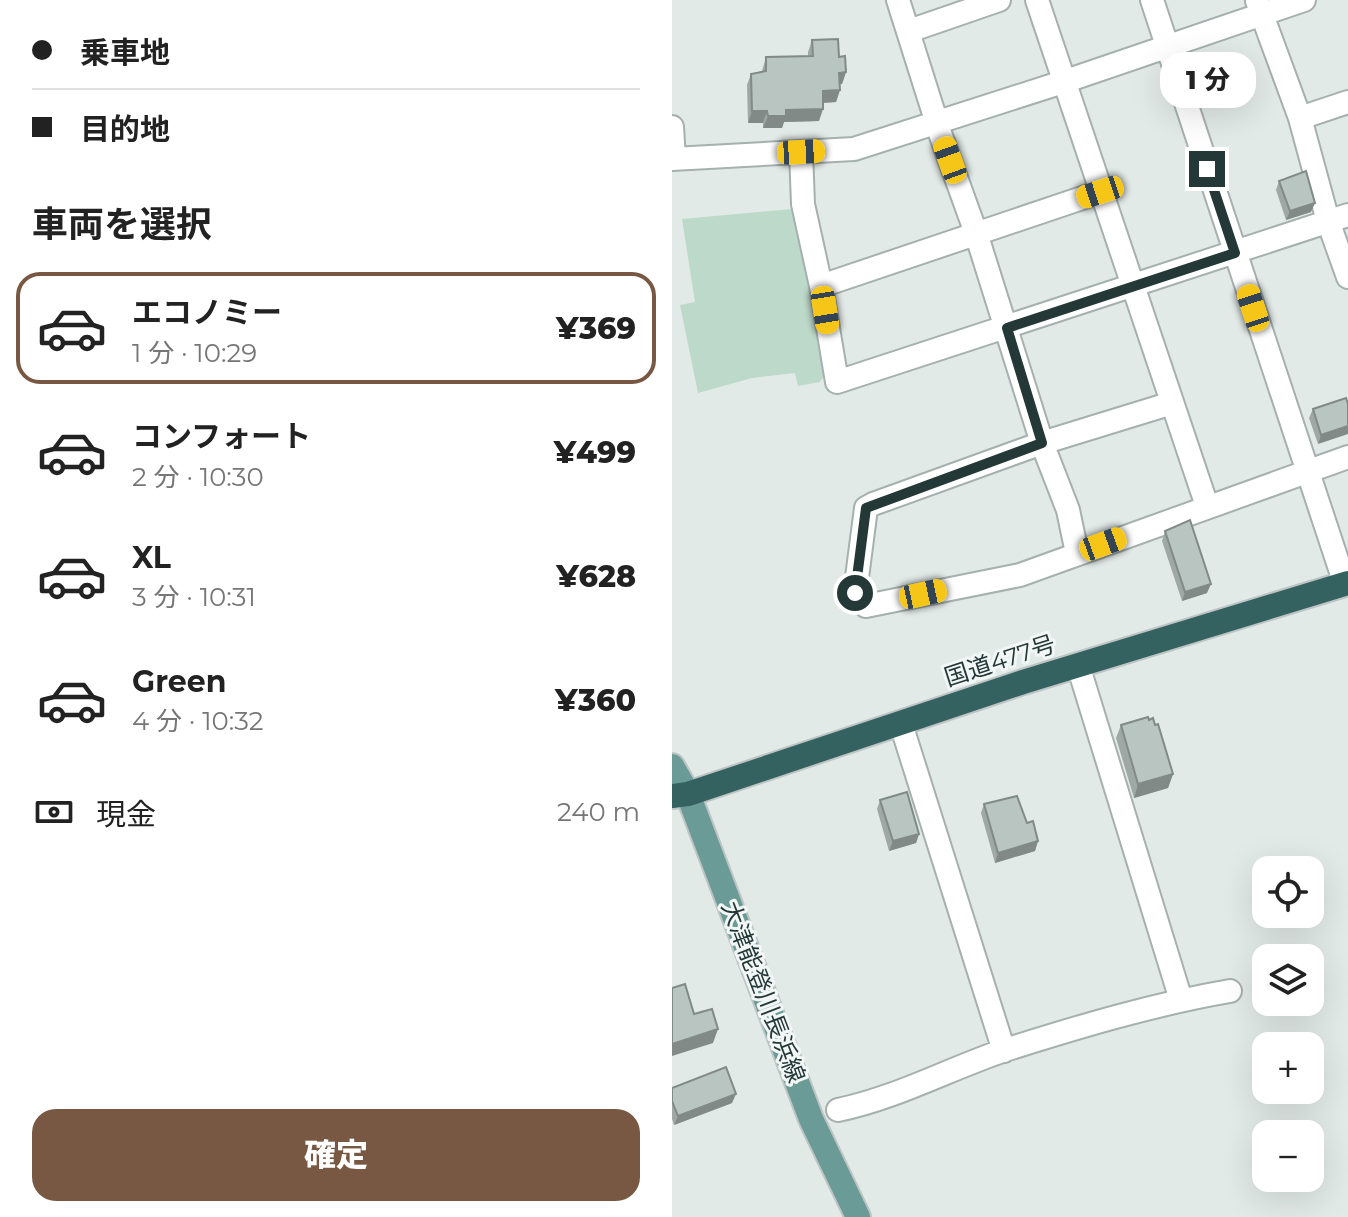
<!DOCTYPE html>
<html lang="ja">
<head>
<meta charset="utf-8">
<style>
  :root { --surface:#fff; --page:#f6f6f6; --text:#222; --muted:#767676; --line:#e0e0e0; --accent:#785842 }
  body { margin:0; font-family:Montserrat,"Noto Sans JP",sans-serif; background:var(--page); color:var(--text); height:100vh; display:flex; flex-direction:column; font-size:30px; white-space:nowrap }
  * { box-sizing:border-box; margin:0 }
  p { font-size:26px; color:var(--muted) }
  .icon { flex:none; width:44px; height:44px; fill:none; stroke:currentColor; stroke-width:2; stroke-linecap:round; stroke-linejoin:round }
  .map { position:relative; flex:1; overflow:hidden }
  .side { display:flex; flex-direction:column; background:var(--surface); width:672px }
  .side>* { flex:none }
  .top-card { display:grid; align-content:center; height:176px; padding:0 32px; background:var(--surface) }
  .controls { position:absolute; left:580px; top:856px; display:grid; gap:16px }
  .controls a { display:grid; place-items:center; width:72px; height:72px; border-radius:16px; background:var(--surface); box-shadow:0 8px 32px #0002; font-size:40px }
  .end { position:absolute; width:36px; height:36px; margin:-18px; border:10px solid #243937; background:#fff; box-shadow:0 0 0 4px #fff }
  .from { border-radius:50% }
  .bubble { position:absolute; height:56px; border-radius:24px; background:var(--surface); box-shadow:0 8px 32px #0002; font-size:26px; font-weight:800; line-height:56px; text-align:center }
  .car { position:absolute; width:24px; height:48px; margin:-24px -12px; border-radius:10px; box-shadow:0 0 6px 2px #0007; background:linear-gradient(#f5c518 24%,#345 0 40%,#f5c518 0 76%,#345 0 86%,#f5c518 0) }
  .top-card b { display:flex; align-items:center; gap:28px; height:76px; font-size:30px }
  .top-card b+b { border-top:2px solid var(--line) }
  .top-card i { width:20px; height:20px; background:var(--text) }
  ul { padding:0; list-style:none }
  li { display:flex; align-items:center; gap:24px; height:112px; margin:0 16px 12px; padding:0 16px; border:4px solid transparent; border-radius:24px }
  li div { flex:1 }
  li b { display:block; font-size:30px }
  li em { font-style:normal; font-weight:800 }
  li.selected { border-color:var(--accent) }
  li>.icon { width:72px; height:72px; stroke-width:1.5 }
  h2 { padding:0 32px; font-size:36px; line-height:96px }
  .pay { display:flex; align-items:center; gap:20px; height:88px; padding:0 32px; font-size:30px }
  .pay p { margin-inline-start:auto }
  .button { display:flex; gap:16px; margin-top:auto; padding:16px 32px }
  .button a { flex:1; height:92px; border-radius:24px; background:var(--accent); color:#fff; font-size:32px; font-weight:800; line-height:92px; text-align:center }
  main { display:flex; flex:1; min-height:0 }
  .map>svg:first-child { display:block }
  .green { fill:#bdd9c9 }
  .lines { fill:none; stroke-linecap:round; stroke-linejoin:round }
  .street-casing { stroke:#a5b1af; stroke-width:26 }
  .primary-casing { stroke:#bdc4c3; stroke-width:28 }
  .highway-casing { stroke:#bdc4c3; stroke-width:28 }
  .street { stroke:#fff; stroke-width:22 }
  .primary { stroke:#6b9b97; stroke-width:24 }
  .highway { stroke:#336260; stroke-width:24 }
  .wall { fill:#9ea9a6 }
  .shaded-wall { fill:#818a87 }
  .building { fill:#b8c5c1; stroke:#818a87; stroke-width:2 }
  .route { stroke:#243937; stroke-width:10 }
  .labels { text-anchor:middle; stroke-width:6; stroke-linejoin:round; paint-order:stroke }
  .street-label { font-size:24px; fill:#243937; stroke:#f2f7f6 }
</style>
</head>
<body>
<main>
<section class="side">
<div class="top-card">
<b><i class="from"></i>乗車地</b>
<b><i></i>目的地</b>
</div>
<h2>車両を選択</h2>
<ul>
<li class="selected"><svg class="icon" aria-label="car" viewBox="0 0 24 24"><path d="M5 17H2v-5l4-1 3-4h7l3 4 3 1v5h-3M9 17h6M6 11h13"/><circle cx="7" cy="17" r="2"/><circle cx="17" cy="17" r="2"/></svg><div><b>エコノミー</b><p>1 分 · 10:29</p></div><em>¥369</em></li>
<li><svg class="icon" aria-label="car" viewBox="0 0 24 24"><path d="M5 17H2v-5l4-1 3-4h7l3 4 3 1v5h-3M9 17h6M6 11h13"/><circle cx="7" cy="17" r="2"/><circle cx="17" cy="17" r="2"/></svg><div><b>コンフォート</b><p>2 分 · 10:30</p></div><em>¥499</em></li>
<li><svg class="icon" aria-label="car" viewBox="0 0 24 24"><path d="M5 17H2v-5l4-1 3-4h7l3 4 3 1v5h-3M9 17h6M6 11h13"/><circle cx="7" cy="17" r="2"/><circle cx="17" cy="17" r="2"/></svg><div><b>XL</b><p>3 分 · 10:31</p></div><em>¥628</em></li>
<li><svg class="icon" aria-label="car" viewBox="0 0 24 24"><path d="M5 17H2v-5l4-1 3-4h7l3 4 3 1v5h-3M9 17h6M6 11h13"/><circle cx="7" cy="17" r="2"/><circle cx="17" cy="17" r="2"/></svg><div><b>Green</b><p>4 分 · 10:32</p></div><em>¥360</em></li>
</ul>
<div class="pay"><svg class="icon" aria-label="cash" viewBox="0 0 24 24"><path d="M3 7h18v10H3z"/><circle cx="12" cy="12" r="2"/></svg>現金<p>240 m</p></div>
<div class="button"><a>確定</a></div>
</section>
<div class="map">
<svg width="676" height="1217" viewBox="0 0 676 1217">
  <rect width="100%" height="100%" fill="#e2eae8"/>
  <!-- green -->
  <path class="green" d="M120,209L157,368L148,382L126,386L123,373L80,378L26,393L8,305L23,302L10,219Z"/>
  <g class="lines">
    <!-- street casing -->
    <g class="street-casing">
      <path id="street" d="M226,0L269,136L304,233L370,443L396,510L405,553
        M365,0L535,506
        M480,0L673,584
        M585,1L628,118L656,221L676,277
        M237,31L327,0
        M628,118L676,102
        M0,127L2,159
        M129,152L131,204L149,286L165,382L676,215
        M0,159L182,149L394,81L632,0
        M149,286L428,192
        M500,403L370,443L201,504L194,508L183,593L194,606L348,575L676,457
        M406,665L509,1000
        M229,724L332,1051
        M166,1110C224,1098 277,1069 333,1050C406,1027 482,1004 558,991"/>
    </g>
    <!-- primary casing -->
    <g class="primary-casing">
      <path id="primary" d="M0,766L16,794L139,1119L186,1217"/>
    </g>
    <!-- highway casing -->
    <g class="highway-casing">
      <path id="highway" d="M0,796L16,794L351,682L676,583"/>
    </g>
    <!-- street -->
    <use href="#street" class="street"/>
    <!-- primary -->
    <use href="#primary" class="primary"/>
    <!-- highway -->
    <use href="#highway" class="highway"/>
  </g>
  <!-- wall -->
  <path class="wall" d="M140,40L167,57L174,72L170,84H168V90L164,102L151,103L147,121L112,122L110,128H91V123H76L75,85L79,74L90,71L94,57L136,56V52Z
    M607,181L639,212L614,220L604,190Z
    M676,404L646,444L637,418L641,409Z
    M493,531L535,593L510,601L490,541Z
    M477,720L483,725L501,774L496,788L462,798L444,738L449,725Z
    M208,800L247,834L244,843L217,851L205,809Z
    M312,804L355,823L366,841L363,851L323,863L309,813Z
    M0,1088L60,1103L2,1125L0,1119Z"/>
  <!-- shaded-wall -->
  <path class="shaded-wall" d="M174,72L170,84L163,85L167,73Z
    M168,90L164,102L147,103L151,91Z
    M151,109L147,121L112,122L110,128H91L96,116L114,110Z
    M80,111H95L91,123H76Z
    M643,203L639,212L614,220L618,211Z
    M676,426V434L646,444L649,435Z
    M539,584L535,593L510,601L513,592Z
    M501,774L496,788L462,798L466,784Z
    M247,834L244,843L217,851L221,841Z
    M366,841L363,851L323,863L326,853Z
    M46,1029L41,1043L0,1056V1044Z
    M64,1094L60,1103L2,1125L6,1116Z"/>
  <!-- building -->
  <path class="building" d="M166,39L167,57L173,56L174,72L167,73L168,90L151,91V109L114,110V116H96L95,111H80L79,74L94,71V57L141,56L140,40Z
    M634,171L643,203L618,211L607,181Z
    M674,398L676,404V426L649,435L641,409Z
    M518,520L539,584L513,592L493,531Z
    M476,717L477,720L481,718L483,725L486,724L501,774L466,784L449,725Z
    M235,792L247,834L221,841L208,800Z
    M345,796L355,823L361,821L366,841L326,853L312,804Z
    M13,984L22,1014L40,1009L46,1029L0,1044V988Z
    M54,1067L64,1094L6,1116L0,1101V1088Z"/>
  <g class="lines">
    <!-- route -->
    <path class="route" d="M183,593L194,508L370,443L335,328L563,253L535,169"/>
  </g>
  <g class="labels">
    <!-- street labels -->
    <g class="street-label">
      <text transform="translate(328 661) rotate(-18)" y="8">国道477号</text>
      <text transform="translate(91 992) rotate(69)" y="8">大津能登川長浜線</text>
    </g>
  </g>
</svg>
<div class="controls">
<a><svg class="icon" aria-label="locate" viewBox="0 0 24 24"><circle cx="12" cy="12" r="6"/><path d="M12 2v4M12 18v4M2 12h4M18 12h4"/></svg></a>
<a><svg class="icon" aria-label="layers" viewBox="0 0 24 24"><path d="M12 4l9 5-9 5-9-5zM3 14l9 5 9-5"/></svg></a>
<a>+</a>
<a>−</a>
</div>
<i class="end from" style="left:183px;top:593px"></i>
<i class="end" style="left:535px;top:169px"></i>
<div class="bubble" style="left:488px;top:52px;width:96px">1 分</div>
<i class="car" style="left:129px;top:152px;rotate:87deg"></i>
<i class="car" style="left:278px;top:160px;rotate:340deg"></i>
<i class="car" style="left:428px;top:192px;rotate:252deg"></i>
<i class="car" style="left:581px;top:308px;rotate:342deg"></i>
<i class="car" style="left:153px;top:310px;rotate:171deg"></i>
<i class="car" style="left:431px;top:544px;rotate:70deg"></i>
<i class="car" style="left:251px;top:594px;rotate:78deg"></i>
</div>
</main>
</body>
</html>
